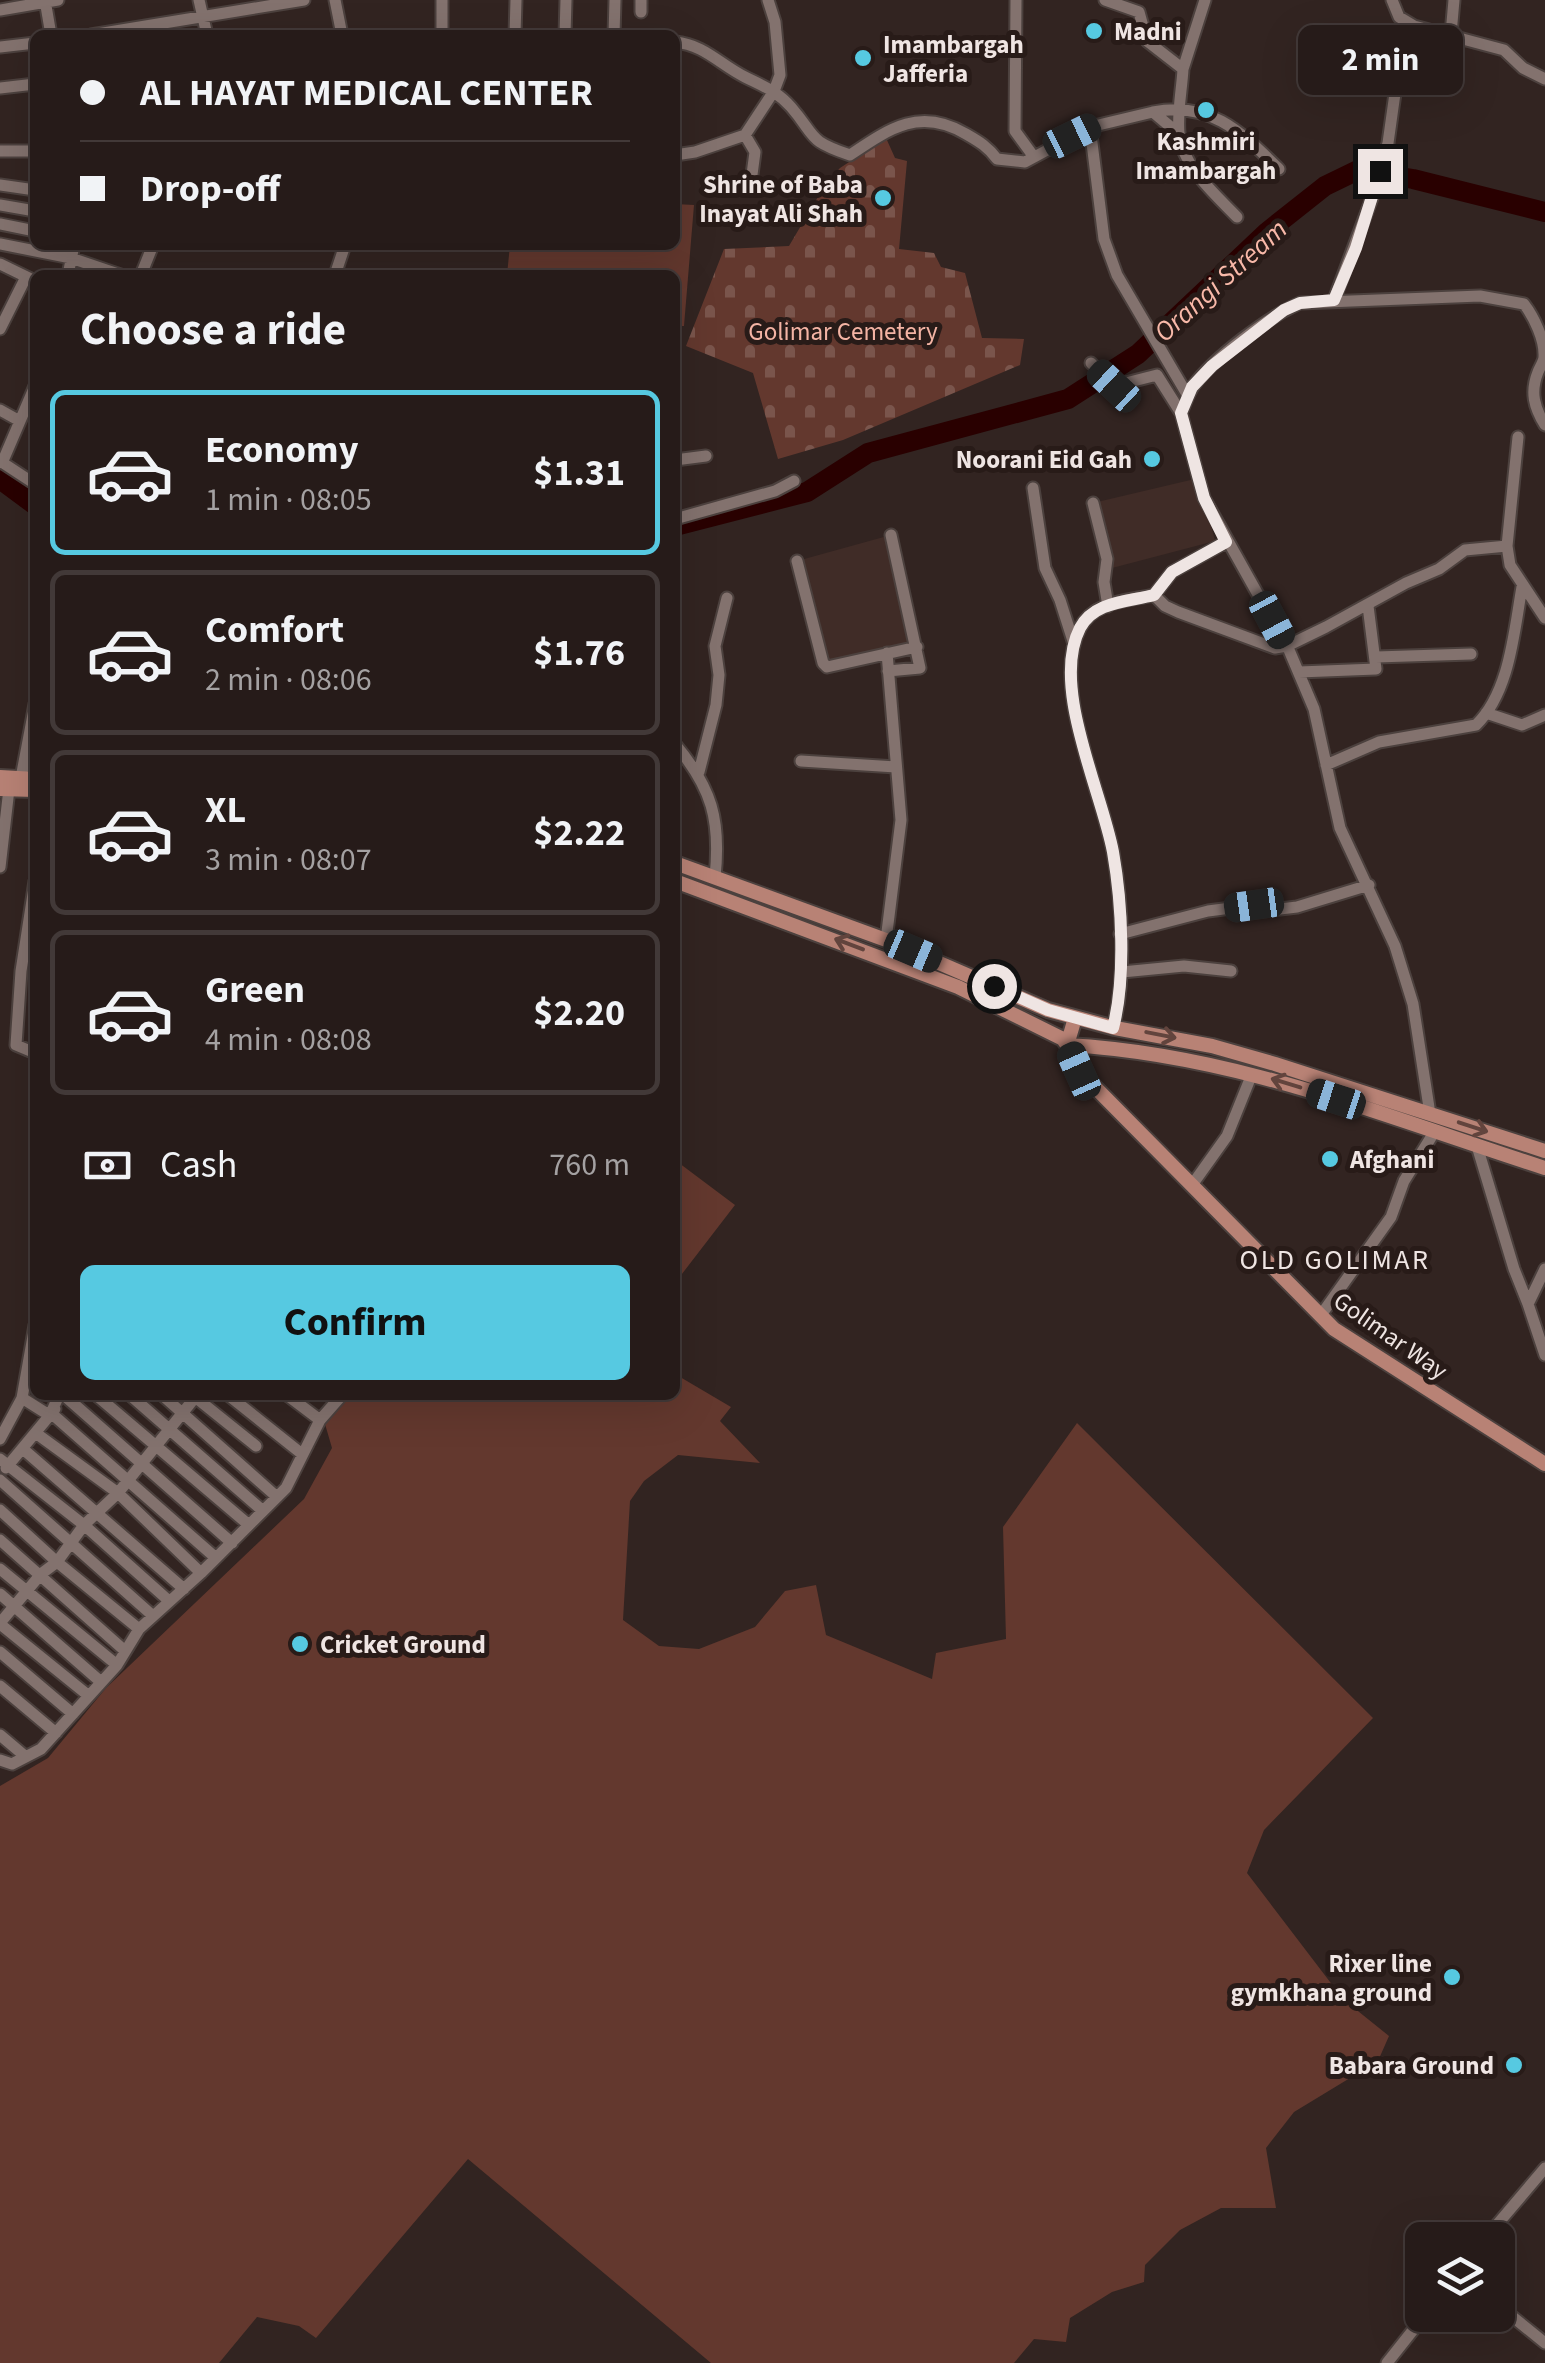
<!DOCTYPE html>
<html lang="en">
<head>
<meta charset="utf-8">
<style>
  :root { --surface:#261b19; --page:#322826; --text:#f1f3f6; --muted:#a4a1a2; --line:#423938; --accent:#56c9e1 }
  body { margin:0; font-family:"Source Sans 3",sans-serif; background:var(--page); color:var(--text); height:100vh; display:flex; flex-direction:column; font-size:38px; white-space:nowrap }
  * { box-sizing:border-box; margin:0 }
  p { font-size:32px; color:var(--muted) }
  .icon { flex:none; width:55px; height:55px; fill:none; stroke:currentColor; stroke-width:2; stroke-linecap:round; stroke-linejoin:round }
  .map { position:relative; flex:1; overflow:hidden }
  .panel { position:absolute; left:30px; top:270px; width:650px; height:1130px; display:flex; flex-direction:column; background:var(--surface); border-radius:15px; box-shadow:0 10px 40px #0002,0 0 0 2px var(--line) }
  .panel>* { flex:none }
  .guide { position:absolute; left:30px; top:30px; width:650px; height:220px; border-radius:15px; box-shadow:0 10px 40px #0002,0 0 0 2px var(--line); display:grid; align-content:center; height:220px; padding:0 50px; background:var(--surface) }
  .buttons { position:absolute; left:1405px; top:2222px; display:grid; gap:20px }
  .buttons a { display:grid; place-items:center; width:110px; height:110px; border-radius:15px; background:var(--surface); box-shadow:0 10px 40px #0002,0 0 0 2px var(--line); font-size:50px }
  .end { position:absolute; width:45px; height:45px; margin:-22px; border:12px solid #efe5e3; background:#111; box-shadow:0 0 0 5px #111 }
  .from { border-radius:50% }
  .bubble { position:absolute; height:70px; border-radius:15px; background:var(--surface); box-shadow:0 10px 40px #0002,0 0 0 2px var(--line); font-size:32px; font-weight:700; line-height:70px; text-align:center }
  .car { position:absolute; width:30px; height:60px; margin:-30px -15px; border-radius:12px; box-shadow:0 0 8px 2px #0007; background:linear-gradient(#222 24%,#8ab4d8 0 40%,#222 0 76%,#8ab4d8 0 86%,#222 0) }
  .guide b { display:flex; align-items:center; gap:35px; height:95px; font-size:38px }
  .guide b+b { border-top:2px solid var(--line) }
  .guide i { width:25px; height:25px; background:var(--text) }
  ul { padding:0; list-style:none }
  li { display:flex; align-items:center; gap:30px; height:165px; margin:0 20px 15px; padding:0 30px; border:5px solid var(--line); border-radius:15px }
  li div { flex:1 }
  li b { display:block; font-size:38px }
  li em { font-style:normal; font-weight:700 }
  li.current { border-color:var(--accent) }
  li>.icon { width:90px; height:90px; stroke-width:1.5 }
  h2 { padding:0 50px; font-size:45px; line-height:120px }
  .pay { display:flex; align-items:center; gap:25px; height:110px; padding:0 50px; font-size:38px }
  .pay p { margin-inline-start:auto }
  .cta { display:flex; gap:20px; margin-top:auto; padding:20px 50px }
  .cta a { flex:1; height:115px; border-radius:15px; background:var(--accent); color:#111; font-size:40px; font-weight:700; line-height:115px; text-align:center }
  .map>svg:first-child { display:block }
  .built { fill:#402c27 }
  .green { fill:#63382e }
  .cemetery { fill:url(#cemetery-stones) }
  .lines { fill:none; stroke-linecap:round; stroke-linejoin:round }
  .river { stroke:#290000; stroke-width:20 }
  .minor-casing { stroke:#4c413e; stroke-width:15 }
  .major-casing { stroke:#4c413e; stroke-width:18 }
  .minor { stroke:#83726e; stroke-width:11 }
  .major { stroke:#b88275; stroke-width:14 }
  .oneway { stroke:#62443d }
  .route { stroke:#efe5e3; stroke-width:12 }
  .poi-dot { fill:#56c9e1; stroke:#281b18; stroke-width:4 }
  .labels { text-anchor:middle; stroke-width:10; stroke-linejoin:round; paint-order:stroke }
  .poi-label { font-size:25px; font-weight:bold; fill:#efe5e3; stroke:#281b18; text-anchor:start }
  .park-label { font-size:25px; fill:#f4b4a4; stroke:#281b18 }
  .street-label { font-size:25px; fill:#efe5e3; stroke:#281b18 }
  .water-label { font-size:28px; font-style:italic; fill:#f9b9a9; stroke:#281b18 }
  .neighbourhood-label { font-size:28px; letter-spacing:2.5px; fill:#efe5e3; stroke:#281b18 }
</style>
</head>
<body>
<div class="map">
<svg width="1545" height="2363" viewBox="0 0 1545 2363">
  <defs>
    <pattern id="cemetery-stones" width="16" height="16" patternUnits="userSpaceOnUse" patternTransform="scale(2.5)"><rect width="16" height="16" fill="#63382e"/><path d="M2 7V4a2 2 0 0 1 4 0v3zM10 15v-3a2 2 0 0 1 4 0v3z" fill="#7a554c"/></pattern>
  </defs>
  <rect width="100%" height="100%" fill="#322421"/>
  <!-- built -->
  <path class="built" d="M1199,478L1215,541L1112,568L1093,503Z
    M891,535L917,647L827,667L797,561Z"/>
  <!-- green -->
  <path class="green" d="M675,204L694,205L684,326H675V275H507L510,245H675Z
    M675,1160L735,1205L675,1283Z
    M675,1374L731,1407L720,1421L760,1463L678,1455L644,1481L630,1501L623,1620L659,1646L699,1649L755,1627L785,1591L816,1585L826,1635L932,1679L936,1653L1006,1639L1003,1527L1077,1423L1373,1718L1264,1830L1247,1873L1343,1999L1389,2036L1378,2061L1294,2112L1266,2148L1276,2208H1221L1180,2230L1145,2265L1144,2282L1112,2292L1070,2318L1066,2342L1034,2339L1014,2363H711L468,2159L316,2338L299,2326L257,2317L219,2363H0V1786L48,1758L106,1688L304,1499L332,1448L325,1424L349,1395H675Z"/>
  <!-- cemetery -->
  <path class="cemetery" d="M886,138L895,158L907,161L899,249L934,253L941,267L965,273L982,338L1024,339L1020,365L843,440L778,459L753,373L686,346L724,249L789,246L825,185L840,168Z"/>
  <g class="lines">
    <!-- river -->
    <path class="river" d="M0,479L35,505
      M675,526L807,492L868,453L1068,399L1138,354L1267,232L1325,186L1358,170L1413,179L1545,212"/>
    <!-- minor casing -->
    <g class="minor-casing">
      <path id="minor" d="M45,0L51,35
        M199,0L207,35
        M335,0L342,35
        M442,0V35
        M1016,0L1015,131L1034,157
        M1105,0L1139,12L1147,41L1183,69C1182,89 1177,112 1179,133C1182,166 1215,194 1237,217
        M1392,0L1399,17L1414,26L1504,50L1523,68L1545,79
        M0,10L58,0
        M641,12V0
        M1451,34L1454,0
        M91,35L304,0
        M515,35L516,0
        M565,35L566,0
        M614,35L615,0
        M675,42C705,45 719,64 745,77C763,86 777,91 791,107C817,137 806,140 850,155C890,128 920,107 966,134C980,142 988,147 997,159L1025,162L1090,127L1153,112L1179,134
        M0,47L35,43
        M1183,69L1205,0
        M0,88L35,84
        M1153,112C1211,101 1240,131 1279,169
        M1090,127L1104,239L1117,275L1188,396
        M745,135L755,152L751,182
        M0,151H35
        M675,155L695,152L745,135L774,91L780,75L775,22L768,0
        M0,185L35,190
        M0,205L35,211
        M0,224L35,231
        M0,244L71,258L121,275
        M0,264L35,281
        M68,275L74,245
        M141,275L153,245
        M335,275L345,245
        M1334,300L1372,198L1388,143L1399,65L1414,26
        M0,329L26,277
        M1091,363L1114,386L1157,375L1181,413L1204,498L1289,650L1314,709L1340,828L1395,946L1413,1004L1430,1114
        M0,410L18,420
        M1181,413C1185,404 1188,393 1194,385C1215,357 1268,317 1300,303L1480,296L1524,304C1534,317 1545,340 1544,357C1544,361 1540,367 1538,372C1530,392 1534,407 1545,425
        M675,460L706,456
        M0,461L35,484
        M2,463L35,386
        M1033,488L1045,568L1060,600L1074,644
        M1093,503L1107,559L1104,582L1108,606
        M675,519L775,491L794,481
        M1507,546L1518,437
        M797,561L823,663L827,667L917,647
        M1154,595L1172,572L1226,542
        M1376,657L1471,654
        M888,671L920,668L891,535
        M1299,672L1376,669L1368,606
        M1486,713L1522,725L1545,715
        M675,744C712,788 721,820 715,877
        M801,761L896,767
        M1326,765L1379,742L1476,725C1510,692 1514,631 1522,587
        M699,772L716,705L719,675L715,646L727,598
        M21,778L35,704
        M0,867L9,789
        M35,881L21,971L16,1045L35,1053
        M1120,934L1208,911L1254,905L1280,909L1297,907L1369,885
        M886,940L901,820L887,653
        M1122,972L1184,966L1231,971
        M1113,1027C1127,978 1122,902 1113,852C1102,792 1050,686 1080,628C1094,601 1127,601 1154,595L1165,606L1178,612L1275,648L1287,646L1326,627L1406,583L1439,569L1465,550L1507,546L1510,565L1545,618
        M1477,1146L1514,1269L1528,1304
        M1192,1185L1227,1136L1252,1074
        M1545,1269L1528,1304L1545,1355
        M1321,1315L1391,1217L1404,1181L1435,1131
        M59,1395L51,1413L216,1558
        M96,1395L249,1525
        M130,1395L263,1511
        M162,1395L277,1497
        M228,1395L302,1454
        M287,1395L320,1420
        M66,1397L232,1543
        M195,1397L256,1446
        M22,1398L49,1415
        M37,1434L118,1493L201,1573
        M0,1439L22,1398L35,1325
        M23,1449L184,1589
        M0,1459L84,1525L168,1600
        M6,1468L55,1409
        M0,1480L152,1615
        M0,1510L57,1562L139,1629
        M0,1540L124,1650
        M0,1569L117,1665
        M0,1594L101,1682
        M0,1623L41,1574L57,1562L84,1525L118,1493L197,1395
        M0,1624L89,1696
        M0,1652L73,1714
        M0,1686L56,1733
        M0,1735L26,1757
        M0,1760L12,1764L41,1749L117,1665L139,1629L201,1573L286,1488L320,1420L342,1395
        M1484,2240L1545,2168
        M1498,2305L1545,2343
        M1387,2363L1425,2315"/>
    </g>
    <!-- major casing -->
    <g class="major-casing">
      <path id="major" d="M0,777L35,779
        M0,789L35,790
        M675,863L886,940L1048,1010L1115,1028L1212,1046L1275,1064L1545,1151
        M675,881L958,987L1063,1039L1067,1045C1235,1054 1386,1117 1545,1168
        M1075,1018L1067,1045L1079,1071L1334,1329L1545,1464"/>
    </g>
    <!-- minor -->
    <use href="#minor" class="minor"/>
    <!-- major -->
    <use href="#major" class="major"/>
  </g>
  <!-- one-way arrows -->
  <defs><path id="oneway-shaft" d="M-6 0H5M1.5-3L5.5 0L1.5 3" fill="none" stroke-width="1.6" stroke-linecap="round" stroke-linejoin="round" transform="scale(2.5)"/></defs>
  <g class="oneway">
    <use href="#oneway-shaft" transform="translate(849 944) rotate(-159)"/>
    <use href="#oneway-shaft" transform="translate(1161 1035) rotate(11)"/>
    <use href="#oneway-shaft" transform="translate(1286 1083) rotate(-163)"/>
    <use href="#oneway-shaft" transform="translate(1473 1127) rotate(18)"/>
  </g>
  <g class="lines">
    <!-- route -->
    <path class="route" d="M994,986L1048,1010L1113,1028C1126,978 1122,903 1113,852C1102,792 1050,686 1080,628C1094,601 1128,602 1154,595L1172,572L1226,542L1204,498L1181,413L1192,387L1212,366L1284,310L1300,303L1334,300L1356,248L1380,171"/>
  </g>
  <!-- markers -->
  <g class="poi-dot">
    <circle cx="1094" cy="31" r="10"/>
    <circle cx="863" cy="58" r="10"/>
    <circle cx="1206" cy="110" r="10"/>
    <circle cx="883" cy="198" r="10"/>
    <circle cx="1152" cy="459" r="10"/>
    <circle cx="1330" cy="1159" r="10"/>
    <circle cx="300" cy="1644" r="10"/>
    <circle cx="1452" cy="1977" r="10"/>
    <circle cx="1514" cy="2065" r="10"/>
  </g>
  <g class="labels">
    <!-- poi labels -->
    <g class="poi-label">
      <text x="1114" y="40">Madni</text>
      <text x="883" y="53">Imambargah<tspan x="883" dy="29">Jafferia</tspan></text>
      <text x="1206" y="150" text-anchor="middle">Kashmiri<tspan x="1206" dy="29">Imambargah</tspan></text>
      <text x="863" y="193" text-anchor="end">Shrine of Baba<tspan x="863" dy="29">Inayat Ali Shah</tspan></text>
      <text x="1132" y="468" text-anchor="end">Noorani Eid Gah</text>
      <text x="1350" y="1168">Afghani</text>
      <text x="320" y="1653">Cricket Ground</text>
      <text x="1432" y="1972" text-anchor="end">Rixer line<tspan x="1432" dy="29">gymkhana ground</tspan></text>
      <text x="1494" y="2074" text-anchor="end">Babara Ground</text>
    </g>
    <!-- park labels -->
    <g class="park-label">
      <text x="843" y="340">Golimar Cemetery</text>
    </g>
    <!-- street labels -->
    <g class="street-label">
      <text transform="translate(1391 1335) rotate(35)" y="9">Golimar Way</text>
    </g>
    <!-- water labels -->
    <g class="water-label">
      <text transform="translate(1220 280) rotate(-42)" y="10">Orangi Stream</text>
    </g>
    <!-- neighbourhood labels -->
    <g class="neighbourhood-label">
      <text x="1335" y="1269">OLD GOLIMAR</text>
    </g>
  </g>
</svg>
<div class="buttons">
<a><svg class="icon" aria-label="layers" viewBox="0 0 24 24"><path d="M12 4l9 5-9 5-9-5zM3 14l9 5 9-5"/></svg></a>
</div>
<i class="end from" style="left:994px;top:986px"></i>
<i class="end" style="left:1380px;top:171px"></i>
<div class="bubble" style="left:1298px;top:25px;width:165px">2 min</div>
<i class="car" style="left:1072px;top:136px;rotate:64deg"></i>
<i class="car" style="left:1114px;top:386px;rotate:313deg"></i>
<i class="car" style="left:1272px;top:620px;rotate:152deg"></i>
<i class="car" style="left:1254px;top:905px;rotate:262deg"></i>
<i class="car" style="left:913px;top:951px;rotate:113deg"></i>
<i class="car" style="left:1079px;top:1071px;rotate:336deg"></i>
<i class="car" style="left:1336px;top:1099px;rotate:288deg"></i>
<div class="guide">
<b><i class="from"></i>AL HAYAT MEDICAL CENTER</b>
<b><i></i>Drop-off</b>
</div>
<section class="panel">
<h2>Choose a ride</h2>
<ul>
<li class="current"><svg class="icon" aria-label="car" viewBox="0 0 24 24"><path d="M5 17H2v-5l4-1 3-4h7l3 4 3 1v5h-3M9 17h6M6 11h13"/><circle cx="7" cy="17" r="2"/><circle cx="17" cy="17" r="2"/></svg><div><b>Economy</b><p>1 min · 08:05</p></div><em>$1.31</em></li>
<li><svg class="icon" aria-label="car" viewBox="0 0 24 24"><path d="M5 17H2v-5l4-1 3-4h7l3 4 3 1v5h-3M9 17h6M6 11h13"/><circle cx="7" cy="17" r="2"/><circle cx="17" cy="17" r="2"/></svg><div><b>Comfort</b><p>2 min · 08:06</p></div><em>$1.76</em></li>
<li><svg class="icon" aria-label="car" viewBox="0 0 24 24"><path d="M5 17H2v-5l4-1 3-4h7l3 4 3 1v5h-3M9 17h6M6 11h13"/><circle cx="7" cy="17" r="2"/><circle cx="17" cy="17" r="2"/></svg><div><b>XL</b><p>3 min · 08:07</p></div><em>$2.22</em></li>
<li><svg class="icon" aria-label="car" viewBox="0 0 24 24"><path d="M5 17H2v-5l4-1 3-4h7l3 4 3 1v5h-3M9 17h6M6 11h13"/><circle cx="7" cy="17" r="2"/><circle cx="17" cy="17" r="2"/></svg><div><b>Green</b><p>4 min · 08:08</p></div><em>$2.20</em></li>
</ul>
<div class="pay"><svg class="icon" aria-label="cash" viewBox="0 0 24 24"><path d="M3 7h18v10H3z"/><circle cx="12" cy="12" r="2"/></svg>Cash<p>760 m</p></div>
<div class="cta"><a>Confirm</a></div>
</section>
</div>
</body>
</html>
